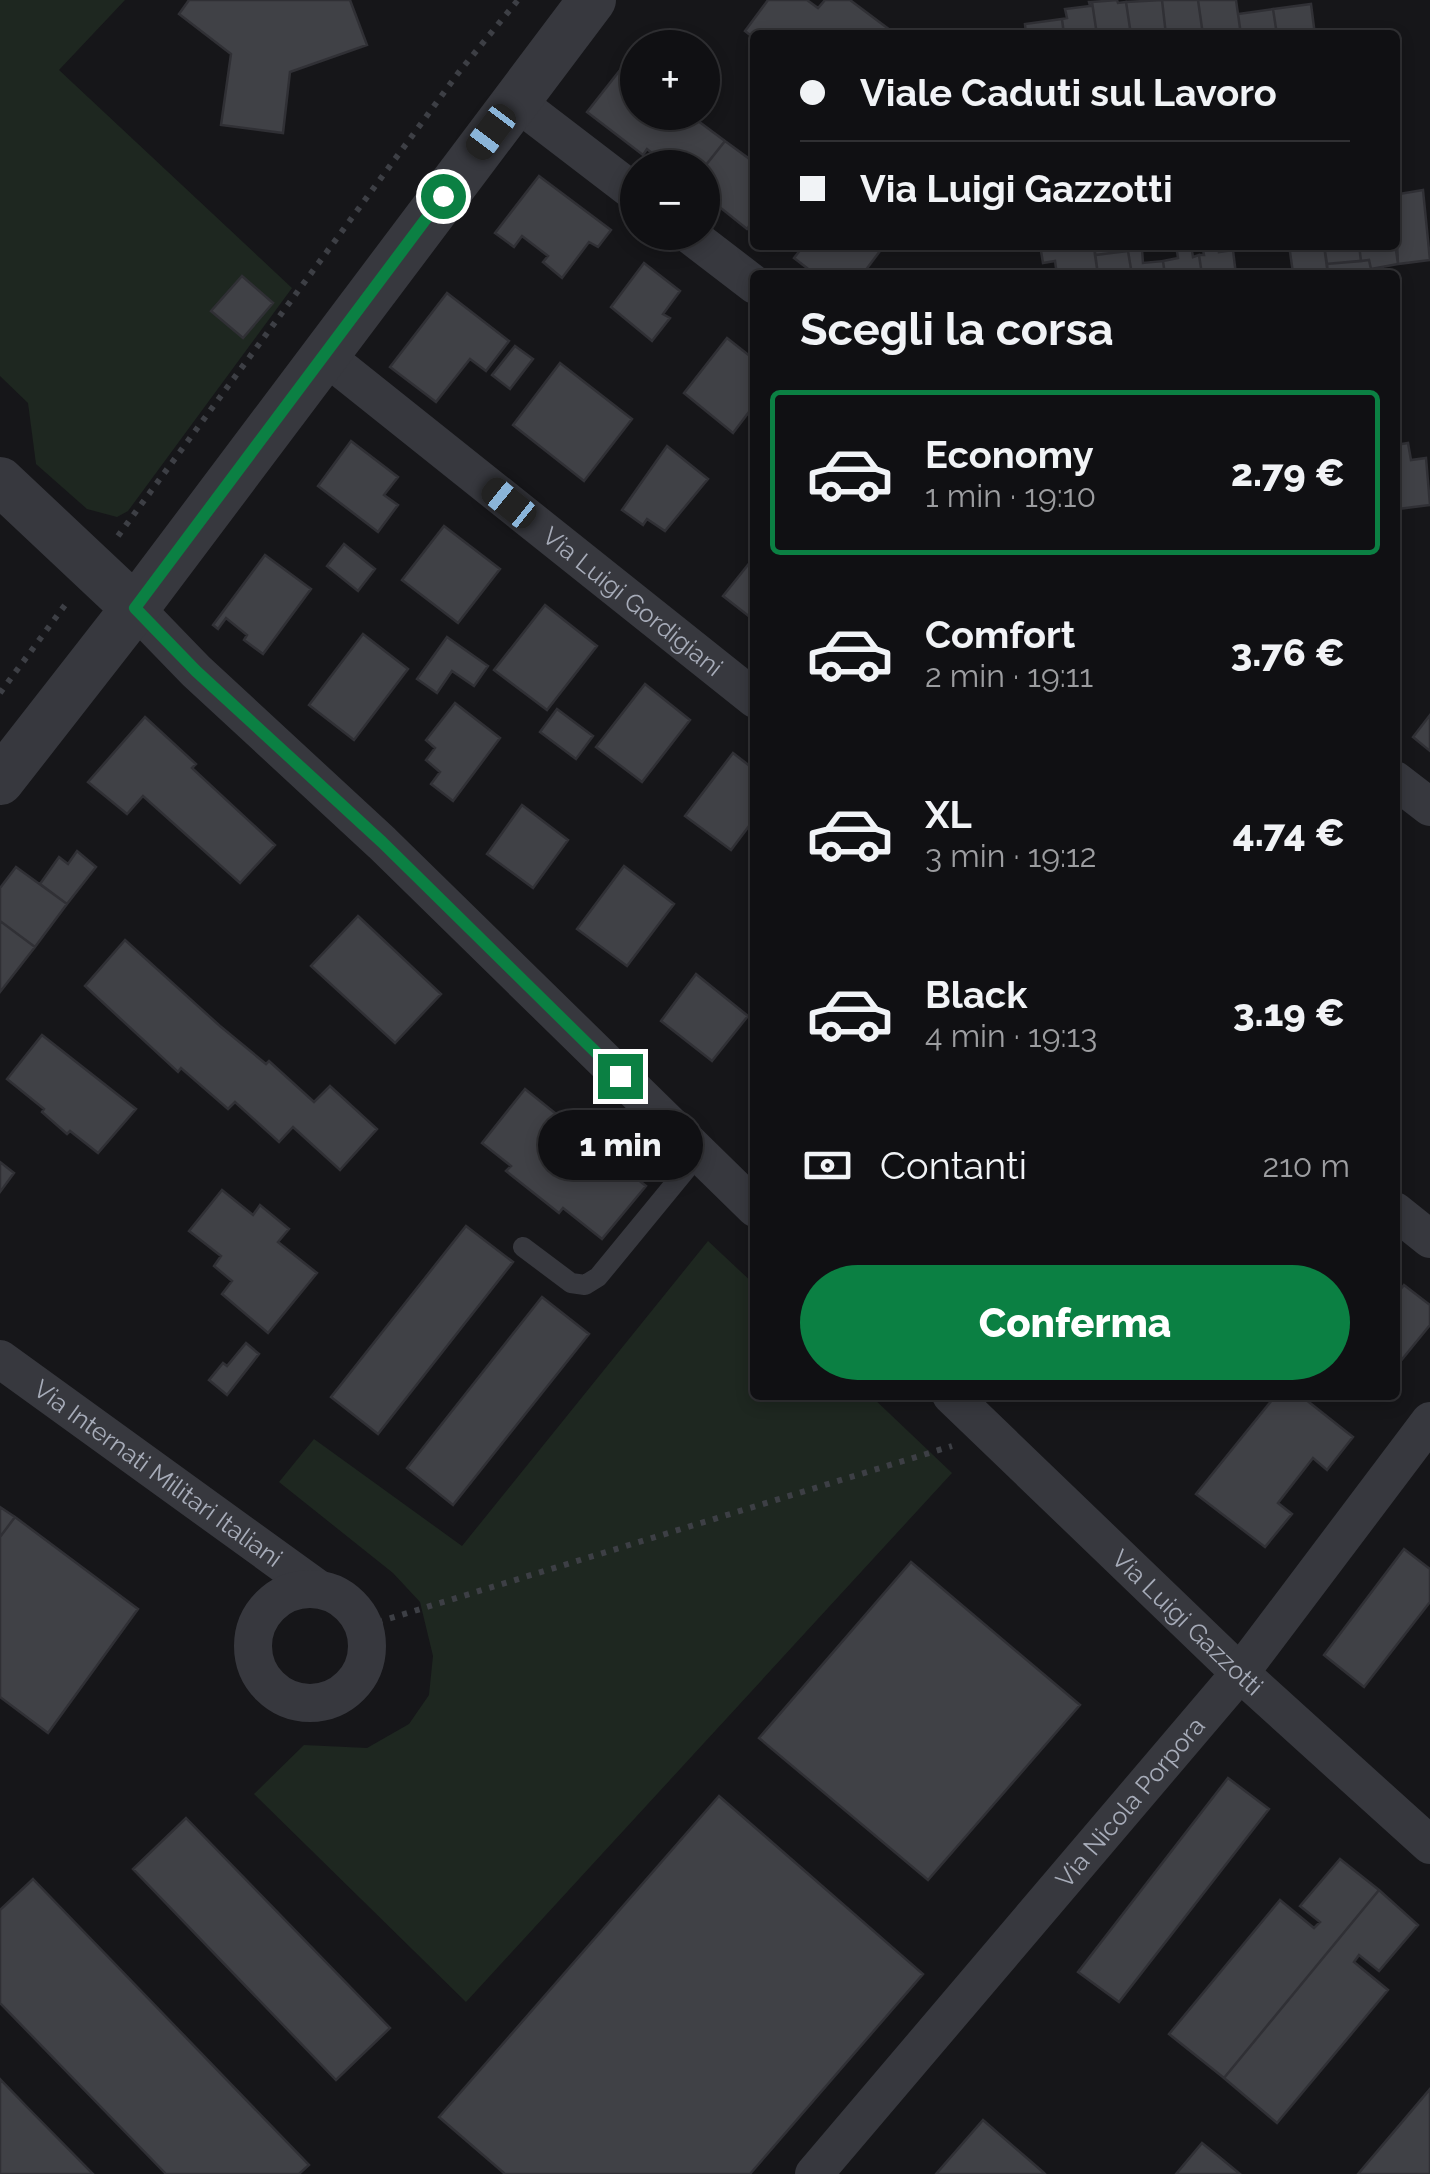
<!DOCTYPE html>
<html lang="it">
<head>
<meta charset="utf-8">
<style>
  :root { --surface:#101013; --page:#19191c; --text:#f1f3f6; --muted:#9c9da0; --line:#303033; --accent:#0b8043 }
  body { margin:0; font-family:Raleway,sans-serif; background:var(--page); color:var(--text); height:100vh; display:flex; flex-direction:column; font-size:38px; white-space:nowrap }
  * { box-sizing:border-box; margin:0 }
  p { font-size:32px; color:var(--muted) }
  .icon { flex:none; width:55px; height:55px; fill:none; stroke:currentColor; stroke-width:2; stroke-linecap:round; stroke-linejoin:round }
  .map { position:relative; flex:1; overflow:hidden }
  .drawer { position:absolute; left:750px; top:270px; width:650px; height:1130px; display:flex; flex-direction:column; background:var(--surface); border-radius:10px; box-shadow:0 5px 15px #0003,0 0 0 2px var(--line) }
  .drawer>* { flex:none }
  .hud { position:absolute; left:750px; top:30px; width:650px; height:220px; border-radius:10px; box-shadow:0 5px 15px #0003,0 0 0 2px var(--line); display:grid; align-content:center; height:220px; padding:0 50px; background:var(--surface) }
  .tools { position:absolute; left:620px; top:30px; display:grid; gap:20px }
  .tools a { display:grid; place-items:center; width:100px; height:100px; border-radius:50%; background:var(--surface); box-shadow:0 5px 15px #0003,0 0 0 2px var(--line); font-size:50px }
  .end { position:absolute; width:45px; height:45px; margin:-22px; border:12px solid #0b8043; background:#fff; box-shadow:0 0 0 5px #fff }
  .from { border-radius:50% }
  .bubble { position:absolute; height:70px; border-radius:35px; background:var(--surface); box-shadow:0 5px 15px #0003,0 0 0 2px var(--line); font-size:32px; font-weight:800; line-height:70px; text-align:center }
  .car { position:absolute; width:30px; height:60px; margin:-30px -15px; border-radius:12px; box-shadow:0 0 8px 2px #0007; background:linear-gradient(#222 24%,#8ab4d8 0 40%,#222 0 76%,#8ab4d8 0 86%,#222 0) }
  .hud b { display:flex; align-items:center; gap:35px; height:95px; font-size:38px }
  .hud b+b { border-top:2px solid var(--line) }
  .hud i { width:25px; height:25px; background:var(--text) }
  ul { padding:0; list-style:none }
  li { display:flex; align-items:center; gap:30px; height:165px; margin:0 20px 15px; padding:0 30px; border:5px solid transparent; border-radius:10px }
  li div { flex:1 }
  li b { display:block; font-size:38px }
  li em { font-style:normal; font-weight:800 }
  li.on { border-color:var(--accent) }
  li>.icon { width:90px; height:90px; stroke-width:1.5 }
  h2 { padding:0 50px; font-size:45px; line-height:120px }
  .pay { display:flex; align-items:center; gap:25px; height:110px; padding:0 50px; font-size:38px }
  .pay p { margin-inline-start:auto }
  .primary-button { display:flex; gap:20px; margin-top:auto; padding:20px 50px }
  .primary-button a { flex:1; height:115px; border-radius:60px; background:var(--accent); color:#fff; font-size:40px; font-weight:800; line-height:115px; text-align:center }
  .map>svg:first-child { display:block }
  .green { fill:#1e2720 }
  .building { fill:#404146; stroke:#303035; stroke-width:2.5 }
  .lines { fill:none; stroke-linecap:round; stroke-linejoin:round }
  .path { stroke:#3d3f45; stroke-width:6; stroke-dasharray:5 8; stroke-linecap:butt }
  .service { stroke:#37383e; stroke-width:20 }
  .minor { stroke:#37383e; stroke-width:38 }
  .tertiary { stroke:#37383e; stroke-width:48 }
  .route { stroke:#0b8043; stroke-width:12 }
  .labels { text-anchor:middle; stroke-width:9; stroke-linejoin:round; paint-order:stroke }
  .street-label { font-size:25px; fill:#a7acb9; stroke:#111114 }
</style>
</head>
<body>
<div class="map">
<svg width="1430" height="2174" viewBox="0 0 1430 2174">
  <rect width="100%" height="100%" fill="#161619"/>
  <!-- green -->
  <path class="green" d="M0,0H125L59,70L292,288L128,511L117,517L87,509L36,464L28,403L0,376Z
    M708,1241L755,1285V1395H870L952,1473L466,2002L254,1794L304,1745L367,1748L409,1724L429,1695L433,1656L420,1602L393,1573L279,1482L314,1439L462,1546Z"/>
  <!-- building -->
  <path class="building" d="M189,0H350L367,45L290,72L283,133L221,125L231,54L179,14Z
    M768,0H807L818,8L825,0H850L890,30L886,35H755V39L745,31Z
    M1117,0L1118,3L1126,2L1131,35H1097L1092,2Z
    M1162,0H1198L1203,35H1166Z
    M1162,0L1166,35H1131L1126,2Z
    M1198,0H1236L1241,35H1203Z
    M1089,2H1092L1097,35H1064L1062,19L1067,18L1065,9L1090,6Z
    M1311,4L1315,35H1277L1273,9Z
    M1273,9L1277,35H1241L1238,14Z
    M1062,19L1064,35H1026L1025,24Z
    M624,65L638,76V112H686L725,141L702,170L671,168L647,149L643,155L587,112Z
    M725,141L755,163V218L747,229L702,193V170Z
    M539,176L611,230L598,247L589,242L562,278L543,262L548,256L522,236L514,247L495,233Z
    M1423,190L1430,260L1398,264L1395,200L1400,199L1399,194Z
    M1395,243L1398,264L1371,269L1369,260L1361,261L1359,245Z
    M804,245H872L880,251L862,275H816L794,258Z
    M1040,245H1094L1098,275H1057L1055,261L1043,263Z
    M1094,245H1127L1128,251L1095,255Z
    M1176,245H1191L1193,257L1199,255L1202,275H1165L1163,261L1178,258Z
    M1202,245H1218L1219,252L1233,250L1236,275H1202L1199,255H1204Z
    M1289,245H1324L1328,275H1284L1293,273Z
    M1324,245H1359L1361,261L1327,264Z
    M1142,249L1143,263L1163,261L1165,275H1132L1128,251Z
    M1128,251L1132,275H1098L1095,255Z
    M1369,260L1371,269L1355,272V275H1328L1327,264Z
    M644,263L680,291L663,314L670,318L652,341L611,307Z
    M242,276L273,303L243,338L211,311Z
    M447,293L509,341L486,371L470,359L436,402L390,367Z
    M727,338L755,360V404L733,433L684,393Z
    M515,346L533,359L510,389L492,375Z
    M560,363L632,419L584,481L513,425Z
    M351,441L398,477L384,495L398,505L378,532L318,486Z
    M1408,443L1411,460L1426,458L1430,505L1398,509L1395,445Z
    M667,446L708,479L665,531L647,519L643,525L622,510Z
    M444,526L500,569L458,623L402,580Z
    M344,544L375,569L358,591L327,566Z
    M265,555L311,589L263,654L244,640L247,635L226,618L218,629L213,625Z
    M755,556V621L723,596Z
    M545,605L597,646L547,710L494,670Z
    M363,634L408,669L354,740L309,705Z
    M447,637L488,666L474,686L452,671L437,693L417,679Z
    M645,684L690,720L642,782L596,747Z
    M455,703L500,738L453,801L431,784L440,772L426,760L435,748L426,740Z
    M557,709L593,736L576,759L540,732Z
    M1430,715V751L1413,737Z
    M145,717L196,764L192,768L275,845L240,883L143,796L127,814L88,782Z
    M733,753L755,770V818L731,850L685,816Z
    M522,805L568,840L533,888L487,854Z
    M77,851L96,867L67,904L40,884L59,857L68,864Z
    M624,866L674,904L627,966L577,929Z
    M16,867L67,904L35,947L0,921V888Z
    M358,916L441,994L395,1043L311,966Z
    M0,921L35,947L0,992Z
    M125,940L220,1026L266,1064L269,1061L314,1102L330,1086L377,1129L340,1170L293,1127L279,1142L235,1102L228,1109L181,1068L178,1072L85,986Z
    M696,974L748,1016L712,1061L661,1021Z
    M42,1035L136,1109L98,1153L70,1131L67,1134L42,1112L44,1109L7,1079Z
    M525,1089L646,1186L602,1239L563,1208L559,1213L506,1171L511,1166L482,1143Z
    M0,1162L14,1173L0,1192Z
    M222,1190L253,1215L260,1205L289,1229L278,1242L317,1273L268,1333L222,1294L232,1281L214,1266L221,1256L189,1231Z
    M466,1226L513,1262L378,1434L331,1397Z
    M1404,1285L1430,1305V1325L1395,1368V1296Z
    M542,1297L589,1334L453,1505L407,1468Z
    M246,1343L259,1354L227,1395L209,1380L223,1363L227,1366Z
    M1276,1395H1300L1353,1437L1327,1470L1313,1458L1278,1503L1292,1514L1265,1547L1196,1494Z
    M0,1507L15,1517L0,1537Z
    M15,1517L138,1609L48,1733L0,1697V1537Z
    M1404,1549L1430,1569V1602L1364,1687L1324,1655Z
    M911,1562L1080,1705L928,1880L759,1738Z
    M1228,1778L1269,1809L1119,2002L1078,1972Z
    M719,1796L923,1974L750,2174H505L439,2117Z
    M186,1818L390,2028L336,2080L133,1869Z
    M1340,1859L1379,1890L1224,2078L1169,2034L1280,1900L1314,1928L1320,1922L1300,1906Z
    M33,1879L309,2165L299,2174H166L0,2003V1910Z
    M1379,1890L1418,1925L1379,1971L1359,1955L1354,1962L1388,1990L1277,2123L1224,2078Z
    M0,2079L28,2108L93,2174H0Z
    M1430,2089V2174H1358Z
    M983,2120L1043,2172L1045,2174H936Z
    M1202,2143L1217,2155L1240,2174H1176Z"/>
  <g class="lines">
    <!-- path -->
    <path class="path" d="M118,536L459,72L518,0
      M0,693L68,601
      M365,1626L952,1446"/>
    <!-- service -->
    <path class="service" d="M523,1247L571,1283L585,1285L598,1277L699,1154"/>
    <!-- minor -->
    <g class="minor">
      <path d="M514,100L638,195"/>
      <path d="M686,232L755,285"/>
      <path id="s1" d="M324,355L755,699"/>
      <path d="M135,608L196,671L382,843L755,1208"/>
      <path d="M1395,780L1430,807"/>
      <path d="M1395,1211L1430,1239"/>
      <path id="s2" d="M0,1359L318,1589"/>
      <path id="s3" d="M951,1395L1240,1673L1430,1845"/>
      <circle cx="310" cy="1646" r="57"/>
      <path id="s4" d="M814,2174L1240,1673L1430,1421"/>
    </g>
    <!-- tertiary -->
    <path class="tertiary" d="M0,481L135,608
      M0,781L135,608L592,0"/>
  </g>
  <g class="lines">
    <!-- route -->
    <path class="route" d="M443,196L135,608L196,671L382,842L620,1076"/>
  </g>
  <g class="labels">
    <!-- street labels -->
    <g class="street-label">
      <text dy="9" stroke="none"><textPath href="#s1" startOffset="395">Via Luigi Gordigiani</textPath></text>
      <text dy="9" stroke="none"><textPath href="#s2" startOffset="195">Via Internati Militari Italiani</textPath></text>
      <text dy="9" stroke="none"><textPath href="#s3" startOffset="328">Via Luigi Gazzotti</textPath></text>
      <text dy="9" stroke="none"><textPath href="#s4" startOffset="488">Via Nicola Porpora</textPath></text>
    </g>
  </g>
</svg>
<div class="tools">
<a>+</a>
<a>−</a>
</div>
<i class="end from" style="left:443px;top:196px"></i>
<i class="end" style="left:620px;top:1076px"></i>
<div class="bubble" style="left:538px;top:1110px;width:165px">1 min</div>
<i class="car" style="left:491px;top:132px;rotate:217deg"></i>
<i class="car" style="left:509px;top:503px;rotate:309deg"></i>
<div class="hud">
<b><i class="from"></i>Viale Caduti sul Lavoro</b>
<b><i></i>Via Luigi Gazzotti</b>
</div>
<section class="drawer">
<h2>Scegli la corsa</h2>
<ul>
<li class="on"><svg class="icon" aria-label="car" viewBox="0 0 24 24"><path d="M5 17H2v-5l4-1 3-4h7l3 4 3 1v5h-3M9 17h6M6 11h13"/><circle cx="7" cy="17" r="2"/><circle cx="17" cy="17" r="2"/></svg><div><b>Economy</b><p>1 min · 19:10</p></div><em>2.79 €</em></li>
<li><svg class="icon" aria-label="car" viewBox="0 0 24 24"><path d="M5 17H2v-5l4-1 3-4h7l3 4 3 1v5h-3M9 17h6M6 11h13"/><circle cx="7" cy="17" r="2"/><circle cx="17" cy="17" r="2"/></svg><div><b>Comfort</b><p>2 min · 19:11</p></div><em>3.76 €</em></li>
<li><svg class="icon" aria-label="car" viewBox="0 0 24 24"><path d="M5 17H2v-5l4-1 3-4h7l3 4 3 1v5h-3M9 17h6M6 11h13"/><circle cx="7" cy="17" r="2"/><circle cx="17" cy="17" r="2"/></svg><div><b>XL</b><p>3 min · 19:12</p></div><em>4.74 €</em></li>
<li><svg class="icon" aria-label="car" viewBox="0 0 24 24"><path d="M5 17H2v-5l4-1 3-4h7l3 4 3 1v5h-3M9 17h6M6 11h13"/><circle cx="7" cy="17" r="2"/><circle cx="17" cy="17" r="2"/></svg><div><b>Black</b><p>4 min · 19:13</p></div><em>3.19 €</em></li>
</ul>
<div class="pay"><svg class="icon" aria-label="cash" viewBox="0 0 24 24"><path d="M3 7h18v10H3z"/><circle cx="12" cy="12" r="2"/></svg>Contanti<p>210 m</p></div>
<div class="primary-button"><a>Conferma</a></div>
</section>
</div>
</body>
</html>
